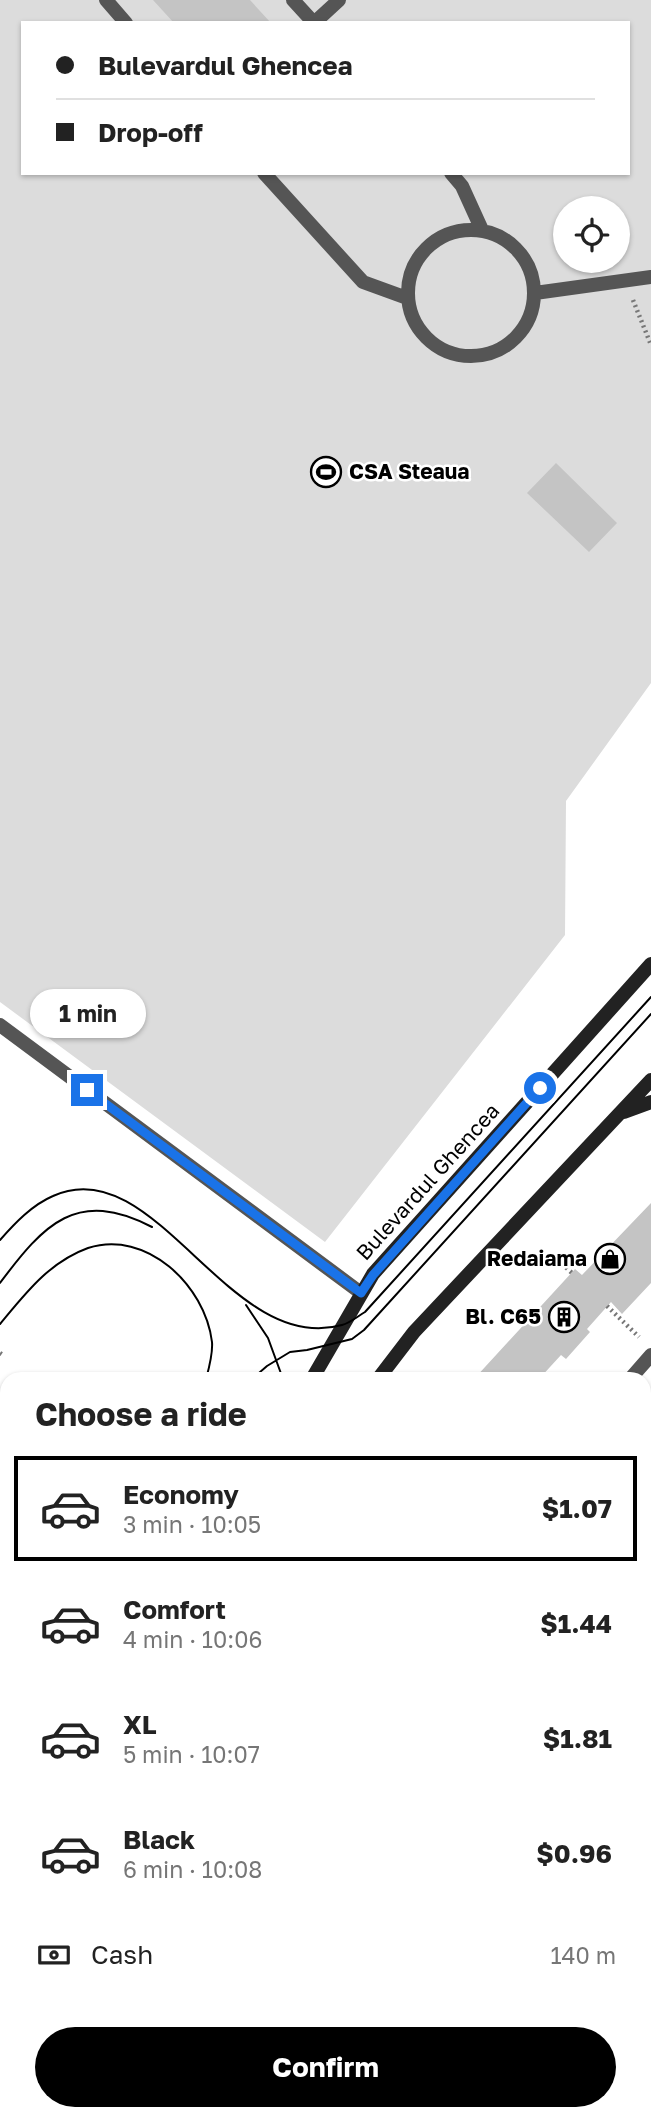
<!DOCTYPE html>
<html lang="en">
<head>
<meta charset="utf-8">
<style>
  :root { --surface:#fff; --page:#f2f2f2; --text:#222; --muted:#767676; --line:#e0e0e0; --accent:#000 }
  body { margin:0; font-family:"Golos Text",sans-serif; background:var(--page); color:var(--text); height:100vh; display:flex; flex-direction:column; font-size:26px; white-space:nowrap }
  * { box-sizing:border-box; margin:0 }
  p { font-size:23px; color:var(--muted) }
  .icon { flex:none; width:38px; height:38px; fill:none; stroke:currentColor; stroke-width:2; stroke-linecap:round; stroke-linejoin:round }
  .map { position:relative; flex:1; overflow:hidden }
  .details { position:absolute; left:0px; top:1372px; width:651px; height:749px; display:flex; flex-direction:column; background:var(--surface); border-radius:21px 21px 0 0; box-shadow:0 2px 5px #0004 }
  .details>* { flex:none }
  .banner { position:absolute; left:21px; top:21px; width:609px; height:154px; border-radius:0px; box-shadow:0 2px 5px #0004; display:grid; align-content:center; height:154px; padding:0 35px; background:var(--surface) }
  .tools { position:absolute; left:553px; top:196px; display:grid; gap:14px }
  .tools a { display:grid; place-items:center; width:77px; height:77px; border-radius:50%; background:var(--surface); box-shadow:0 2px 5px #0004; font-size:35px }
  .end { position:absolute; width:32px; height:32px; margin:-16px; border:9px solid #1a73e8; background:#fff; box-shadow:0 0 0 4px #fff }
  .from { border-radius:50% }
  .bubble { position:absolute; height:49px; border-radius:24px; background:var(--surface); box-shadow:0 2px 5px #0004; font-size:23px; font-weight:700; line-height:49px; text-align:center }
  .banner b { display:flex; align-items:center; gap:24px; height:66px; font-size:26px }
  .banner b+b { border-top:2px solid var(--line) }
  .banner i { width:18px; height:18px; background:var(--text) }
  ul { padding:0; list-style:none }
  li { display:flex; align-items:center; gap:21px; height:105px; margin:0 14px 10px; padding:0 21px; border:4px solid transparent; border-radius:0px }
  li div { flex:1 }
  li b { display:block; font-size:26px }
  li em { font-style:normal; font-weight:700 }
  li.selected { border-color:var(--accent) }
  li>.icon { width:63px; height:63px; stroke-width:1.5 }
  h2 { padding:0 35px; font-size:32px; line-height:84px }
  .pay { display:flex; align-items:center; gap:18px; height:77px; padding:0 35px; font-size:26px }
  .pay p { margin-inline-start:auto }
  .cta { display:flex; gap:14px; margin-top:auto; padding:14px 35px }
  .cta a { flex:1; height:80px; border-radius:42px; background:var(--accent); color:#fff; font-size:28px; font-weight:700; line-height:80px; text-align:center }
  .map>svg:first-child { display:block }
  .green { fill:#dcdcdc; fill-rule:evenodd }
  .building { fill:#c4c4c4 }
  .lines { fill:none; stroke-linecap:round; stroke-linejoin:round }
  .path { stroke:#777; stroke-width:4.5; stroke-dasharray:2 3.5; stroke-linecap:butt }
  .lane { stroke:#555; stroke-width:14 }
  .street { stroke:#555; stroke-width:14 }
  .secondary { stroke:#222; stroke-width:14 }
  .tram { stroke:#000; stroke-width:2 }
  .route { stroke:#1a73e8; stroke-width:9 }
  .labels { text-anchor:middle; stroke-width:5; stroke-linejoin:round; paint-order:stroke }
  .poi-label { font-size:21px; font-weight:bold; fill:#000; stroke:#fff; text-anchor:end }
  .street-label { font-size:21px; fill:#000; stroke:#fff }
</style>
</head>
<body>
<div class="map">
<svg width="651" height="2121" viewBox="0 0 651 2121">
  <rect width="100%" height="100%" fill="#fff"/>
  <!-- green -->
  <path class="green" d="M0,0H651V683L566,801L565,935L325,1242L0,1002ZM23,23H628V173H23ZM565,208H618V261H565Z"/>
  <!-- building -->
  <path class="building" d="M153,0H250L271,23H174Z
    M556,463L617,523L589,552L527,493Z
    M651,1203V1283L622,1314L611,1302L587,1329L590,1332L566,1359L561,1355L539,1379H474L575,1269L582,1275Z
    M7,1524V1557L0,1558V1525Z
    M644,1742L651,1746V1815L644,1812Z
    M644,1946L651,1949L644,1967Z
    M644,1983L651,1987V2109L645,2121L636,2118L635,2121H587L591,2114H644Z
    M7,2002V2086L0,2082V2011Z
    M61,2114H197L193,2121H76Z
    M351,2114H439L435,2121H347Z"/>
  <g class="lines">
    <!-- path -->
    <path class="path" d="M633,300L651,345
      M558,1260L572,1273
      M607,1306L639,1337
      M0,1353L3,1355"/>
    <!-- lane -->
    <path class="lane" d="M106,0L126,23
      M293,0L314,23
      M314,23L339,0
      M264,173L363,282L407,298
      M451,173L462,186L482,230
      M408 293a63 63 0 1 1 126 0a63 63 0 1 1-126 0Z
      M535,293L651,277
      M0,1025L361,1293
      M630,1379L651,1355
      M644,1468L651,1453
      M644,1628L651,1632"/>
    <!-- street -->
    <path class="street" d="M644,1871L651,1874
      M269,2121L273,2114"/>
    <!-- secondary -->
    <path class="secondary" d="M624,1112L651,1102
      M312,1379L373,1274L651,964
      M378,1379L414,1332L651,1080
      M0,1801L7,1791
      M0,1882L7,1873"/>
    <!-- tram -->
    <path class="tram" d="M0,1240C15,1223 32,1205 53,1196C155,1149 229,1357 342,1325C350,1323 358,1316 365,1312L651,997
      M0,1283C44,1224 77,1188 152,1227
      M246,1305L268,1338L283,1379
      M0,1324C25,1294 49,1262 88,1248C146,1229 205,1285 212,1342C213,1354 209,1368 206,1379
      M252,1379L267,1366L290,1352L307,1350L352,1339L364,1330L651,1014
      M0,1667L7,1658
      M0,1705L7,1696
      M0,1842L7,1833"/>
  </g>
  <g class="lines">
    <!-- route -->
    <path class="route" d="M87,1090L361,1293L373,1275L540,1088"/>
  </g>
  <!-- icons -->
  <defs>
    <g id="stadium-ring" transform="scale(1.575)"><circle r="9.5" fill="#fff" stroke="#000" stroke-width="1.5"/><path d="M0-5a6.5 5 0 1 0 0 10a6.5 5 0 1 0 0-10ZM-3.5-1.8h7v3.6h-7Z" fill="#000"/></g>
    <g id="shop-ring" transform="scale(1.575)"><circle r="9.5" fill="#fff" stroke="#000" stroke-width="1.5"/><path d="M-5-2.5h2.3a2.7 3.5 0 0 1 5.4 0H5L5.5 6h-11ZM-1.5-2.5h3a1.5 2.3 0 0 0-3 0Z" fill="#000"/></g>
    <g id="building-ring" transform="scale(1.575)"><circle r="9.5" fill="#fff" stroke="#000" stroke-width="1.5"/><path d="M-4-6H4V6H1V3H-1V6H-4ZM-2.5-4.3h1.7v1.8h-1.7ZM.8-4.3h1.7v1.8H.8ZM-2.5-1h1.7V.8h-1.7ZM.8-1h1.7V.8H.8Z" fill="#000"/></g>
  </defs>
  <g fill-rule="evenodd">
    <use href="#stadium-ring" x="326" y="472"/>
    <use href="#shop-ring" x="610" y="1259"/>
    <use href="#building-ring" x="564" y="1317"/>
  </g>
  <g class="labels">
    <!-- poi labels -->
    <g class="poi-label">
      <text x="349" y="479" text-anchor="start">CSA Steaua</text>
      <text x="587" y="1266">Redaiama</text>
      <text x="541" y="1324">Bl. C65</text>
    </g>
    <!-- street labels -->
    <g class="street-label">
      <text transform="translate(428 1182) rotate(-48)" y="7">Bulevardul Ghencea</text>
    </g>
  </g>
</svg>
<div class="tools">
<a><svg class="icon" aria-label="locate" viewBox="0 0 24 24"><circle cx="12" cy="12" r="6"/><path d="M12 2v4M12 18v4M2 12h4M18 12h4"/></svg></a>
</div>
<i class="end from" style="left:540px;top:1088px"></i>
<i class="end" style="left:87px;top:1090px"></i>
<div class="bubble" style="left:30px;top:989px;width:116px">1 min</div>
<div class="banner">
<b><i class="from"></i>Bulevardul Ghencea</b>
<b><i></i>Drop-off</b>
</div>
<section class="details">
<h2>Choose a ride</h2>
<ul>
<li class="selected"><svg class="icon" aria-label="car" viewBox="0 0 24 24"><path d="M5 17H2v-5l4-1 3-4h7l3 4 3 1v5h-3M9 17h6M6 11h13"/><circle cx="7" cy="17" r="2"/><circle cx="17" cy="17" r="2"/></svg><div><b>Economy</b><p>3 min · 10:05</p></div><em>$1.07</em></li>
<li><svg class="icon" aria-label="car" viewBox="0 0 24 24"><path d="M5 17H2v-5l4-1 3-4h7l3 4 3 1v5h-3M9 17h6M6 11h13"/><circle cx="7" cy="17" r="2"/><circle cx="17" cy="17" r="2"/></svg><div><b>Comfort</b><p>4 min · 10:06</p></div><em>$1.44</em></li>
<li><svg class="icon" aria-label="car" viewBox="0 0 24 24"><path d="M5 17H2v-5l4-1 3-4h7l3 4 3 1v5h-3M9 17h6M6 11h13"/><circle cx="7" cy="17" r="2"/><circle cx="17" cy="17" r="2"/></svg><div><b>XL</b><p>5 min · 10:07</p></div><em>$1.81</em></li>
<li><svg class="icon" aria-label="car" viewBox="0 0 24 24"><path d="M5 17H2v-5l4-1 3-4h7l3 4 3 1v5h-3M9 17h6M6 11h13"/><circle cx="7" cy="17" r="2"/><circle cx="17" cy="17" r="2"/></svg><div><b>Black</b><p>6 min · 10:08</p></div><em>$0.96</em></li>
</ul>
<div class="pay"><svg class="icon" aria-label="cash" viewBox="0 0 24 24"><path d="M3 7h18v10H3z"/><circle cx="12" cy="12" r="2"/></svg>Cash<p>140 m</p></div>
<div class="cta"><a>Confirm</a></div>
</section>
</div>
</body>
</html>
